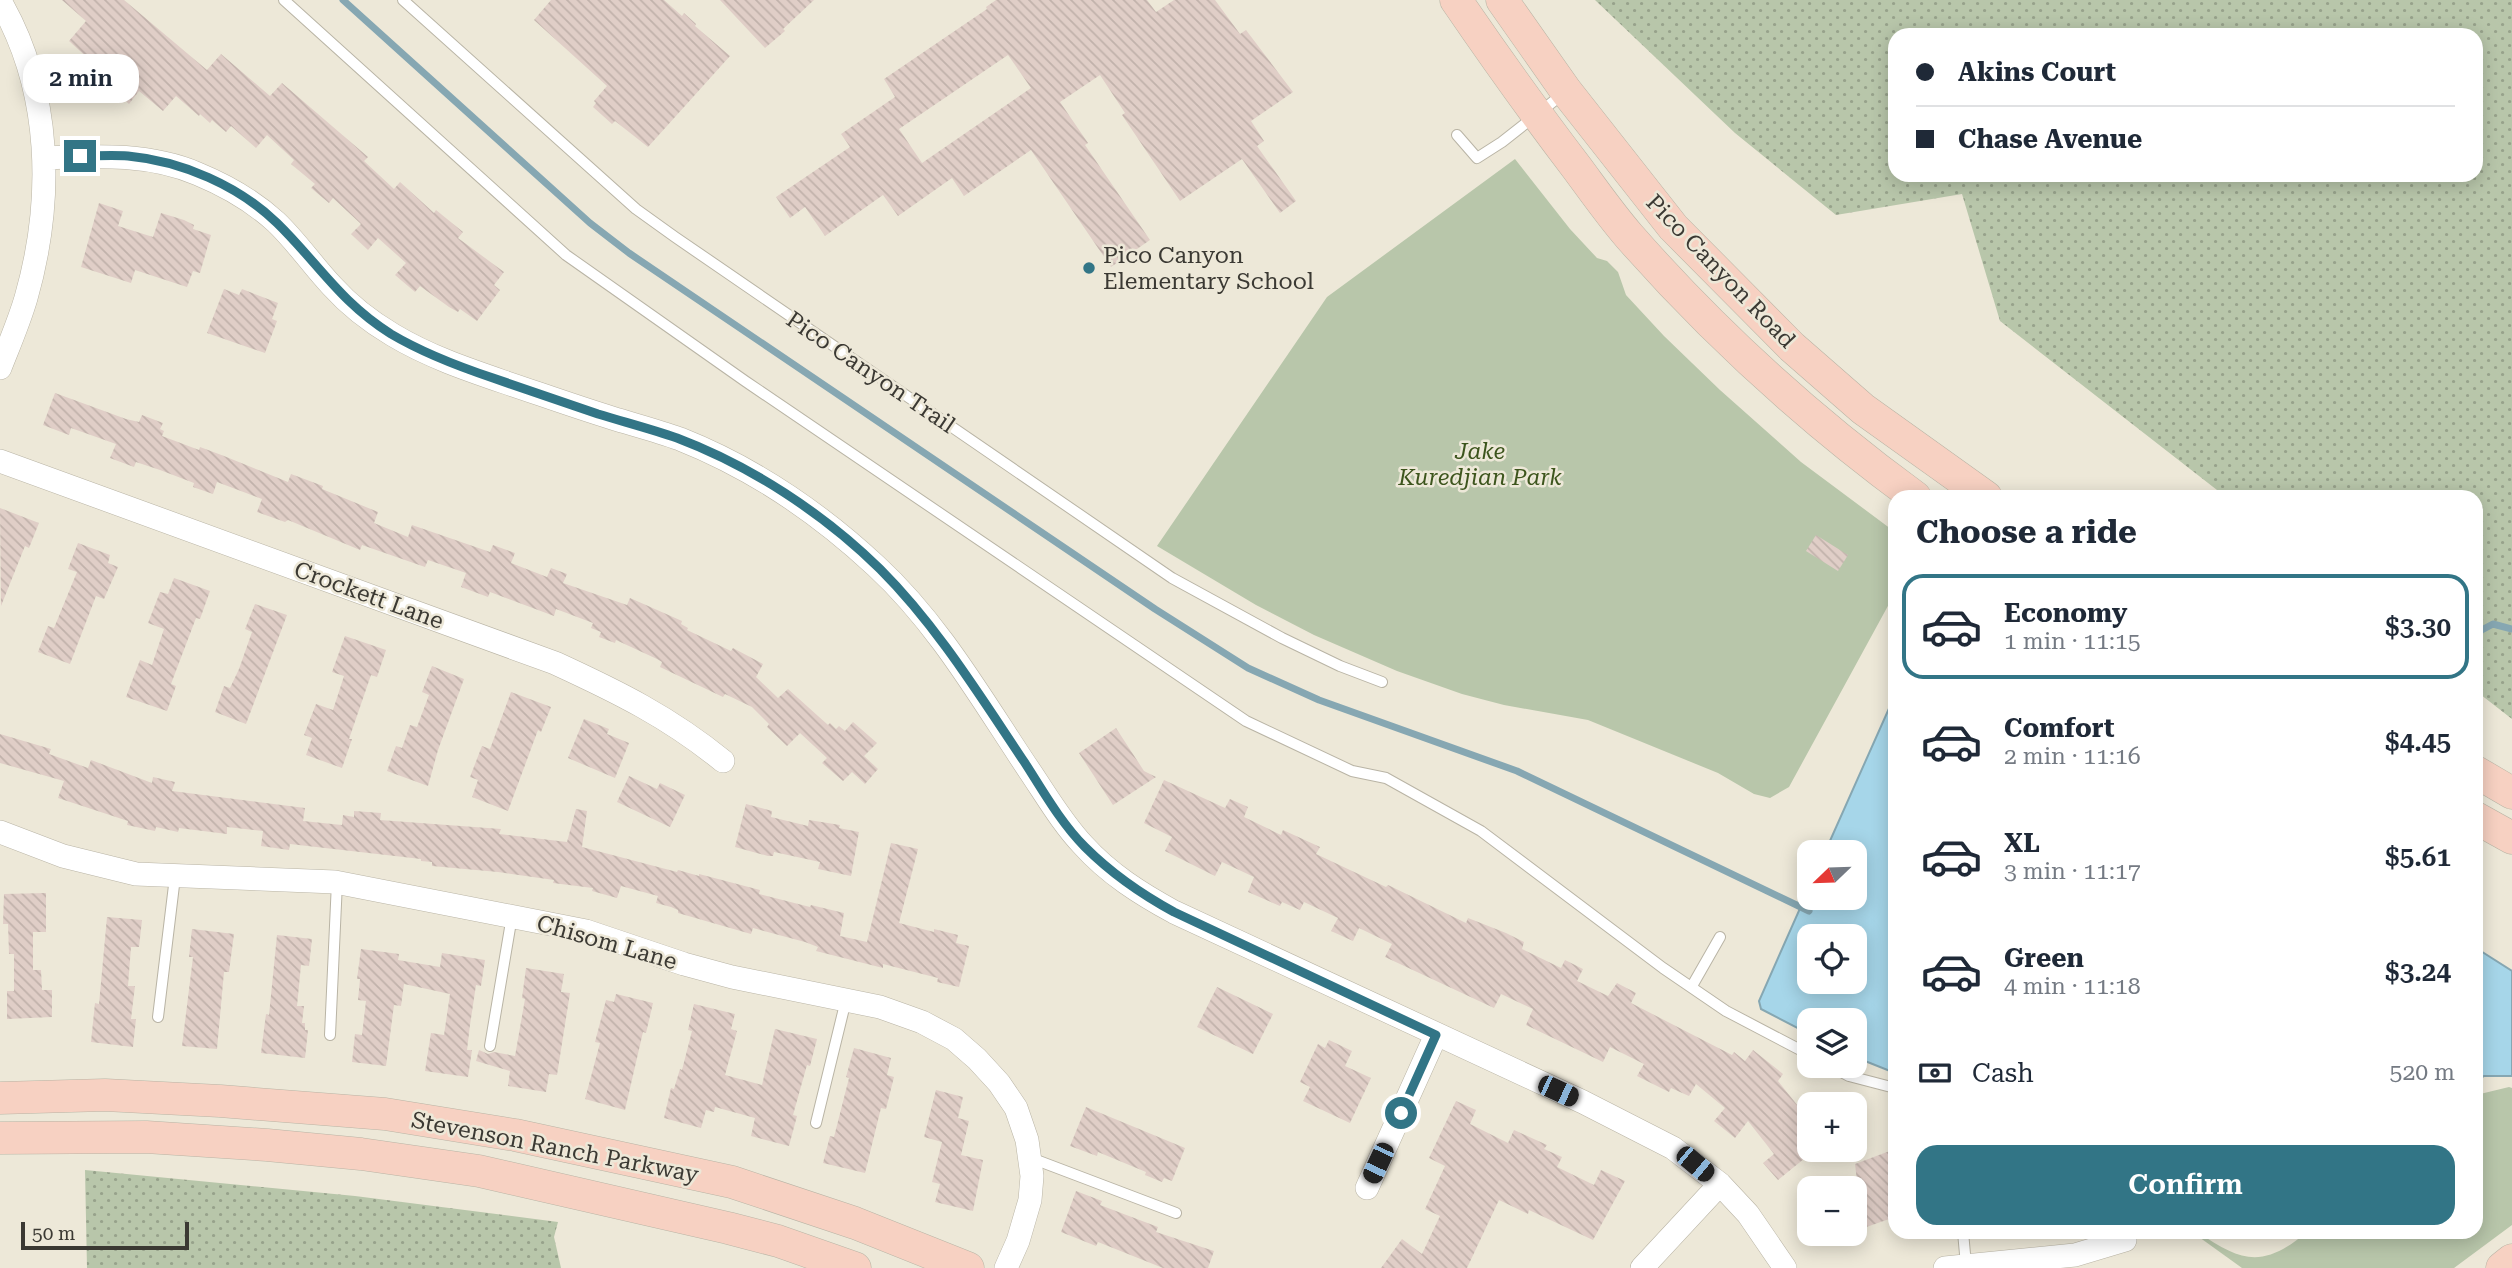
<!DOCTYPE html>
<html lang="en">
<head>
<meta charset="utf-8">
<style>
  :root { --surface:#fff; --page:#f6f6f7; --text:#1f2937; --muted:#747a83; --line:#e0e1e3; --accent:#327586 }
  body { margin:0; font-family:"Roboto Serif",serif; background:var(--page); color:var(--text); height:100vh; display:flex; flex-direction:column; font-size:26px; white-space:nowrap }
  * { box-sizing:border-box; margin:0 }
  p { font-size:23px; color:var(--muted) }
  .icon { flex:none; width:38px; height:38px; fill:none; stroke:currentColor; stroke-width:2; stroke-linecap:round; stroke-linejoin:round }
  .map { position:relative; flex:1; overflow:hidden }
  .side { position:absolute; left:1888px; top:490px; width:595px; height:749px; display:flex; flex-direction:column; background:var(--surface); border-radius:21px; box-shadow:0 4px 18px #0003 }
  .side>* { flex:none }
  .hud { position:absolute; left:1888px; top:28px; width:595px; height:154px; border-radius:21px; box-shadow:0 4px 18px #0003; display:grid; align-content:center; height:154px; padding:0 28px; background:var(--surface) }
  .needle { width:46px; rotate:247deg }
  .controls { position:absolute; left:1797px; top:840px; display:grid; gap:14px }
  .controls a { display:grid; place-items:center; width:70px; height:70px; border-radius:14px; background:var(--surface); box-shadow:0 4px 18px #0003; font-size:35px }
  .scale { position:absolute; left:21px; bottom:18px; width:168px; box-sizing:border-box; padding-left:7px; border:4px solid #3b3933; border-top:0; font-size:19px; line-height:24px; white-space:nowrap; color:#3b3933; -webkit-text-stroke:5px #ede8d8; paint-order:stroke }
  .end { position:absolute; width:32px; height:32px; margin:-16px; border:9px solid #327586; background:#fff; box-shadow:0 0 0 4px #fff }
  .from { border-radius:50% }
  .bubble { position:absolute; height:49px; border-radius:21px; background:var(--surface); box-shadow:0 4px 18px #0003; font-size:23px; font-weight:600; line-height:49px; text-align:center }
  .car { position:absolute; width:21px; height:42px; margin:-21px -10px; border-radius:9px; box-shadow:0 0 5px 2px #0007; background:linear-gradient(#222 24%,#8ab4d8 0 40%,#222 0 76%,#8ab4d8 0 86%,#222 0) }
  .hud b { display:flex; align-items:center; gap:24px; height:66px; font-size:26px }
  .hud b+b { border-top:2px solid var(--line) }
  .hud i { width:18px; height:18px; background:var(--text) }
  ul { padding:0; list-style:none }
  li { display:flex; align-items:center; gap:21px; height:105px; margin:0 14px 10px; padding:0 14px; border:4px solid transparent; border-radius:21px }
  li div { flex:1 }
  li b { display:block; font-size:26px }
  li em { font-style:normal; font-weight:600 }
  li.on { border-color:var(--accent) }
  li>.icon { width:63px; height:63px; stroke-width:1.5 }
  h2 { padding:0 28px; font-size:32px; line-height:84px }
  .pay { display:flex; align-items:center; gap:18px; height:77px; padding:0 28px; font-size:26px }
  .pay p { margin-inline-start:auto }
  .primary-button { display:flex; gap:14px; margin-top:auto; padding:14px 28px }
  .primary-button a { flex:1; height:80px; border-radius:21px; background:var(--accent); color:#fff; font-size:28px; font-weight:600; line-height:80px; text-align:center }
  .map>svg:first-child { display:block }
  .grass { fill:url(#grass-dots); fill-rule:evenodd }
  .park { fill:#b8c6aa }
  .water { fill:#a6d6e9; stroke:#86a7b2; stroke-width:2; fill-rule:evenodd }
  .lines { fill:none; stroke-linecap:round; stroke-linejoin:round }
  .stream { stroke:#86a7b2; stroke-width:7 }
  .building { fill:url(#building-back-hatch); fill-rule:evenodd }
  .service-casing { stroke:#b9b4a5; stroke-width:12 }
  .minor-casing { stroke:#b9b4a5; stroke-width:24 }
  .secondary-casing { stroke:#b9b4a5; stroke-width:33 }
  .service { stroke:#fff; stroke-width:10 }
  .minor { stroke:#fff; stroke-width:23 }
  .secondary { stroke:#f7d1c2; stroke-width:32 }
  .route { stroke:#327586; stroke-width:9 }
  .poi-dot { fill:#327586; stroke:#ede8d8; stroke-width:2.5 }
  .labels { text-anchor:middle; stroke-width:5; stroke-linejoin:round; paint-order:stroke }
  .poi-label { font-size:23px; fill:#3b3933; stroke:#ede8d8; text-anchor:start }
  .street-label { font-size:23px; fill:#3b3933; stroke:#ede8d8 }
  .park-label { font-size:23px; font-style:italic; fill:#3d551d; stroke:#ede8d8 }
</style>
</head>
<body>
<div class="map">
<svg width="2512" height="1268" viewBox="0 0 2512 1268">
  <defs>
    <pattern id="grass-dots" width="8" height="8" patternUnits="userSpaceOnUse" patternTransform="scale(1.75)"><rect width="8" height="8" fill="#b8c6aa"/><path d="M2 2h.1M6 6h.1" fill="none" stroke="#97a28b" stroke-width="1.8" stroke-linecap="round"/></pattern>
    <pattern id="building-back-hatch" width="6" height="6" patternUnits="userSpaceOnUse" patternTransform="scale(1.75)"><rect width="6" height="6" fill="#e0cec7"/><path d="M-1 5l2 2M0 0l6 6M5-1l2 2" fill="none" stroke="#c1b2ab"/></pattern>
  </defs>
  <rect width="100%" height="100%" fill="#ede8d8"/>
  <!-- grass -->
  <path class="grass" d="M1595,0H2512V719L2476,691V497H2226L2000,321L1962,194L1836,215L1735,133ZM1895,35H2476V175H1895Z
    M85,1170L355,1196L558,1222L554,1237L561,1268H87Z"/>
  <!-- park -->
  <path class="park" d="M1515,159L1570,229L1597,258L1607,261L1618,272L1626,295L1664,336L1720,390L1801,462L1895,532V593L1789,787L1770,798L1754,794L1718,773L1588,720L1504,705L1462,694L1397,671L1314,635L1256,605L1157,546L1327,297Z
    M2509,1087L2512,1088V1225L2454,1268H2242L2192,1232H2198C2242,1263 2264,1268 2307,1232H2476V1095Z"/>
  <!-- water -->
  <path class="water" d="M1895,695V1073L1855,1057V1020H1810L1809,1034L1761,1009L1759,1001L1809,888L1810,898H1855V852H1825ZM1810,936H1855V982H1810Z
    M2476,948L2512,971V1076H2484L2476,1080Z"/>
  <g class="lines">
    <!-- stream -->
    <path class="stream" d="M343,0L590,223L629,253L1155,609L1248,668L1319,700L1517,771L1809,911
      M2476,633L2493,624L2512,629"/>
  </g>
  <!-- building -->
  <path class="building" d="M62,0H124L207,70L221,54L270,96L282,83L368,157L364,161L394,189L400,182L434,213L436,210L463,232L458,238L504,272L494,285L500,290L477,321L460,309L458,312L449,307L420,286L415,292L395,275L406,263L378,238L368,250L351,234L361,224L333,198L329,203L311,188L315,184L291,164L294,160L267,135L256,148L231,126L226,132L212,120L210,123L200,114L199,116L176,96L163,111L139,91L129,104L106,83L100,89L81,72L91,61L69,41L86,21Z
    M551,0H664L682,16L684,13L696,24L695,26L730,56L648,147L615,121L612,124L593,107L596,103L594,101L607,86L534,20Z
    M720,0H814L783,29L785,31L765,48Z
    M996,0H1147L1156,12L1174,0H1215L1240,34L1246,30L1293,92L1251,121L1264,141L1257,146L1296,201L1280,213L1242,159L1180,201L1122,115L1125,113L1100,75L1060,102L1088,143L1085,145L1150,240L1111,267L1031,150L964,196L952,178L898,216L883,195L825,236L805,207L790,218L776,197L850,147L841,134L895,97L884,79L987,9L986,7ZM1008,55L1031,88L922,163L899,129Z
    M99,203L123,211L118,226L153,237L161,213L184,220L194,225L193,229L211,235L200,273L193,271L187,287L135,270L131,283L81,267Z
    M224,289L239,295L242,289L278,303L272,319L277,321L265,353L207,333Z
    M55,393L126,419L139,422L142,415L163,423L160,429L164,431L162,436L199,450L200,447L224,456L288,482L291,474L323,486L322,489L378,512L374,523L408,537L412,525L490,552L493,545L515,553L511,563L547,577L551,568L567,574L563,583L627,605L630,598L682,621L681,624L688,628L687,630L731,651L733,648L763,664L756,677L778,698L788,689L828,725L830,723L836,729L839,726L845,731L853,722L877,743L864,756L878,769L865,784L852,772L843,781L822,763L827,758L800,733L787,746L767,727L769,724L752,707L725,694L723,697L660,667L662,662L657,659L616,640L615,643L599,637L601,632L591,628L593,623L556,609L554,616L490,592L488,597L461,587L466,573L428,560L425,567L362,545L360,550L288,520L285,522L257,512L262,499L217,482L213,494L193,487L194,483L160,470L136,462L134,467L110,458L116,444L71,428L69,435L43,425Z
    M0,508L39,523L29,548L25,546L1,606Z
    M1816,535L1848,555L1838,571L1806,551Z
    M78,543L110,555L108,563L118,567L104,599L96,596L70,664L38,652L48,626L54,628L77,572L68,569Z
    M174,578L210,591L200,619L196,618L171,684L176,686L167,711L126,697L140,660L152,665L164,629L148,623L160,592L168,594Z
    M255,604L287,615L246,724L215,712L224,686L230,688L239,669L252,632L245,629Z
    M345,636L386,650L377,677L371,675L349,739H352L342,768L306,755L312,738L304,735L316,704L333,710L344,676L332,672Z
    M432,666L464,679L438,750L428,786L387,771L396,746L402,748L410,725L417,727L429,695L422,692Z
    M511,692L551,707L541,732L538,730L508,811L472,797L478,780L470,777L482,746L490,749Z
    M584,719L609,729L607,734L629,743L615,778L568,758Z
    M1116,728L1144,771L1156,777L1113,805L1079,753Z
    M0,734L51,749L49,754L88,768L91,760L152,783L153,777L175,782L172,791L305,808L303,821L342,825L343,815L354,817V811L381,813L380,820L501,829L499,834L567,842L576,809L587,811L582,847L677,872L678,870L699,876V874L760,890L759,894L810,907L811,905L844,913L840,936L867,942L891,843L918,849L899,923L934,932V929L958,935L956,943L969,946L959,987L937,982L938,978L883,964V968L816,951L818,947L805,942L753,928L751,934L678,913V910L671,907L656,903L658,896L621,886L617,898L592,891L593,888L553,883L554,880L498,872L432,866V862L421,861V859L290,844L289,850L261,846L263,831L227,827V834L179,828L178,832L156,827L155,831L127,825L128,821L58,798L64,781L0,763Z
    M629,776L657,789L660,783L685,795L670,827L617,802Z
    M1164,780L1225,808L1230,799L1248,807L1244,817L1281,835L1283,830L1320,847L1316,854L1386,887L1388,885L1466,923L1468,918L1506,933L1524,942L1522,949L1561,968L1565,960L1583,969L1577,981L1608,996L1617,983L1636,993L1631,1003L1732,1055L1734,1052L1745,1061L1753,1050L1783,1074L1778,1081L1810,1121V1154L1778,1180L1763,1163L1774,1154L1748,1121L1735,1138L1714,1121L1725,1108L1696,1084L1689,1096L1671,1088L1669,1092L1637,1076L1644,1064L1610,1047L1603,1062L1526,1025L1533,1009L1501,994L1494,1008L1385,957L1392,944L1359,928L1353,941L1331,931L1338,918L1304,902L1300,910L1282,902L1280,906L1248,892L1254,877L1222,862L1215,876L1165,851L1172,837L1144,823Z
    M746,804L772,811L771,817L808,826L809,820L840,825L839,828L859,832L851,876L818,869L820,862L774,852L773,856H768L735,847Z
    M46,893V932H33V970H41L42,990H52V1017L7,1019V991H14V954H9L8,924H3L4,894Z
    M107,917L142,920L139,947H131L128,986H135L131,1019H136L133,1047L91,1042L95,1003L99,1004Z
    M192,929L234,934L229,972H224L217,1049L182,1046L193,957H189Z
    M277,935L312,939L309,966L301,965L297,1006H304L302,1023H305V1030H308L305,1058L261,1053L266,1014L269,1015Z
    M361,949L399,954L398,960L440,967L442,953L485,960L481,986L476,985L470,1025L467,1050H472L468,1077L425,1071L431,1033L444,1035L450,994L404,984L401,1006L394,1005L386,1066L352,1062L355,1034L362,1035L366,1001L358,1000L360,979H357Z
    M526,968L564,974L561,992L570,993L557,1075L549,1074L546,1092L508,1086L510,1071L476,1061L479,1050L488,1054L494,1052L515,1056L525,999L522,998Z
    M1217,987L1273,1014L1253,1054L1197,1027Z
    M616,994L653,1003L646,1033L643,1032L625,1110L585,1099L600,1043L595,1042L606,1000L614,1002Z
    M694,1004L735,1014L731,1029L737,1031L725,1075L762,1085L775,1029L817,1039L810,1066L807,1065L793,1115L797,1116L789,1146L751,1136L755,1118L715,1107L714,1112L706,1110L701,1128L664,1118L671,1088L674,1089L680,1069L682,1070L692,1031L688,1030Z
    M1329,1040L1352,1051L1345,1066L1371,1078L1350,1123L1303,1101L1310,1087L1300,1082L1318,1044L1325,1048Z
    M854,1048L891,1058L887,1075L894,1077L886,1109L881,1108L865,1173L823,1163L830,1136L834,1137L849,1078L846,1077Z
    M936,1090L963,1097L958,1118L969,1121L961,1155L983,1160L973,1211L935,1202L940,1184L932,1182L942,1142L924,1137Z
    M1456,1101L1476,1110L1470,1124L1508,1143L1514,1130L1547,1145L1544,1149L1562,1157L1557,1167L1594,1185L1601,1170L1625,1181L1593,1240L1529,1210L1528,1214L1499,1200L1467,1268H1381L1402,1239L1422,1254L1440,1216L1425,1209L1445,1166L1429,1158Z
    M1086,1107L1185,1148L1172,1181L1164,1178L1162,1182L1145,1175L1146,1172L1098,1152L1097,1156L1070,1146Z
    M1895,1149V1217L1855,1231L1857,1181L1855,1164Z
    M1076,1191L1102,1201L1100,1205L1158,1227L1156,1232L1214,1251L1208,1268H1163L1098,1242L1096,1246L1061,1232Z"/>
  <g class="lines">
    <!-- service casing -->
    <g class="service-casing">
      <path id="service" d="M284,0L566,255L745,381L1246,721L1352,771L1386,778L1481,831L1663,968L1726,1011L1810,1055
        M403,0L636,209L675,237L1172,578L1282,638L1340,666L1382,682
        M1457,135L1477,158L1502,142L1564,93
        M1692,986L1720,937
        M158,1017L175,877
        M330,1035L337,882
        M490,1046L512,916
        M1830,1066L1849,1076L1895,1088
        M816,1123L846,1000
        M1031,1158L1176,1213
        M1963,1232L1966,1265"/>
    </g>
    <!-- minor casing -->
    <g class="minor-casing">
      <path id="minor" d="M0,1C52,91 54,200 26,298C19,322 9,345 0,368
        M44,158C97,156 149,153 198,174C227,186 253,201 276,222C297,242 313,266 332,286C350,306 371,322 393,335C428,356 466,369 504,382C540,394 576,407 612,418C635,425 658,431 680,439C753,468 819,513 876,566C939,624 982,700 1029,770C1046,795 1062,823 1083,845C1109,874 1141,894 1174,912L1583,1102L1673,1148L1720,1184L1748,1214L1785,1268
        M0,461L555,663C618,692 669,717 723,761
        M0,832L63,856L136,874L335,882L586,931L684,964L732,977L880,1007L922,1022L954,1039L977,1059L999,1083L1016,1108L1027,1140L1032,1176L1030,1200L1018,1241L1006,1268
        M1367,1188L1436,1035
        M1642,1268L1720,1184
        M1945,1268L2075,1255L2125,1240"/>
    </g>
    <!-- secondary casing -->
    <g class="secondary-casing">
      <path id="secondary" d="M1456,0C1495,57 1535,113 1577,168C1594,191 1610,214 1629,236C1715,334 1810,420 1915,497
        M1502,0L1566,91L1673,227L1792,347L1863,409L1986,497
        M2476,772L2512,793
        M2476,818L2512,838
        M0,1098L105,1095L220,1101L385,1114L515,1135L732,1182L855,1223L968,1268
        M0,1138L146,1137L267,1145L361,1154L479,1171L728,1228L778,1241L855,1268
        M2502,1268L2512,1260"/>
    </g>
    <!-- service -->
    <use href="#service" class="service"/>
    <!-- minor -->
    <use href="#minor" class="minor"/>
    <!-- secondary -->
    <use href="#secondary" class="secondary"/>
  </g>
  <g class="lines">
    <!-- route -->
    <path class="route" d="M80,156C96,156 112,155 128,156C182,161 239,186 277,223C318,263 340,302 391,334C423,353 457,366 493,378C528,390 562,402 598,414C624,422 651,429 677,438C751,466 823,513 880,569C937,626 980,696 1025,763C1043,791 1061,823 1085,847C1112,874 1141,894 1174,912L1436,1035L1401,1113"/>
  </g>
  <!-- markers -->
  <circle class="poi-dot" cx="1089" cy="268" r="7"/>
  <g class="labels">
    <!-- poi labels -->
    <g class="poi-label">
      <text x="1103" y="263">Pico Canyon<tspan x="1103" dy="26">Elementary School</tspan></text>
    </g>
    <!-- street labels -->
    <g class="street-label">
      <text transform="translate(1721 271) rotate(46)" y="8">Pico Canyon Road</text>
      <text transform="translate(871 372) rotate(34)" y="8">Pico Canyon Trail</text>
      <text transform="translate(369 595) rotate(20)" y="8">Crockett Lane</text>
      <text transform="translate(607 942) rotate(16)" y="8">Chisom Lane</text>
      <text transform="translate(555 1147) rotate(11)" y="8">Stevenson Ranch Parkway</text>
    </g>
    <!-- park labels -->
    <g class="park-label">
      <text x="1480" y="459">Jake<tspan x="1480" dy="26">Kuredjian Park</tspan></text>
    </g>
  </g>
</svg>
<div class="controls">
<a><svg class="needle" viewBox="-14 -14 28 28"><path d="M0-13l5 13h-10z" fill="#e53935"/><path d="M0 13l5-13h-10z" fill="#747a83"/></svg></a>
<a><svg class="icon" aria-label="locate" viewBox="0 0 24 24"><circle cx="12" cy="12" r="6"/><path d="M12 2v4M12 18v4M2 12h4M18 12h4"/></svg></a>
<a><svg class="icon" aria-label="layers" viewBox="0 0 24 24"><path d="M12 4l9 5-9 5-9-5zM3 14l9 5 9-5"/></svg></a>
<a>+</a>
<a>−</a>
</div>
<div class="scale">50 m</div>
<i class="end from" style="left:1401px;top:1113px"></i>
<i class="end" style="left:80px;top:156px"></i>
<div class="bubble" style="left:23px;top:54px;width:116px">2 min</div>
<i class="car" style="left:1558px;top:1091px;rotate:115deg"></i>
<i class="car" style="left:1378px;top:1163px;rotate:205deg"></i>
<i class="car" style="left:1695px;top:1164px;rotate:130deg"></i>
<div class="hud">
<b><i class="from"></i>Akins Court</b>
<b><i></i>Chase Avenue</b>
</div>
<section class="side">
<h2>Choose a ride</h2>
<ul>
<li class="on"><svg class="icon" aria-label="car" viewBox="0 0 24 24"><path d="M5 17H2v-5l4-1 3-4h7l3 4 3 1v5h-3M9 17h6M6 11h13"/><circle cx="7" cy="17" r="2"/><circle cx="17" cy="17" r="2"/></svg><div><b>Economy</b><p>1 min · 11:15</p></div><em>$3.30</em></li>
<li><svg class="icon" aria-label="car" viewBox="0 0 24 24"><path d="M5 17H2v-5l4-1 3-4h7l3 4 3 1v5h-3M9 17h6M6 11h13"/><circle cx="7" cy="17" r="2"/><circle cx="17" cy="17" r="2"/></svg><div><b>Comfort</b><p>2 min · 11:16</p></div><em>$4.45</em></li>
<li><svg class="icon" aria-label="car" viewBox="0 0 24 24"><path d="M5 17H2v-5l4-1 3-4h7l3 4 3 1v5h-3M9 17h6M6 11h13"/><circle cx="7" cy="17" r="2"/><circle cx="17" cy="17" r="2"/></svg><div><b>XL</b><p>3 min · 11:17</p></div><em>$5.61</em></li>
<li><svg class="icon" aria-label="car" viewBox="0 0 24 24"><path d="M5 17H2v-5l4-1 3-4h7l3 4 3 1v5h-3M9 17h6M6 11h13"/><circle cx="7" cy="17" r="2"/><circle cx="17" cy="17" r="2"/></svg><div><b>Green</b><p>4 min · 11:18</p></div><em>$3.24</em></li>
</ul>
<div class="pay"><svg class="icon" aria-label="cash" viewBox="0 0 24 24"><path d="M3 7h18v10H3z"/><circle cx="12" cy="12" r="2"/></svg>Cash<p>520 m</p></div>
<div class="primary-button"><a>Confirm</a></div>
</section>
</div>
</body>
</html>
